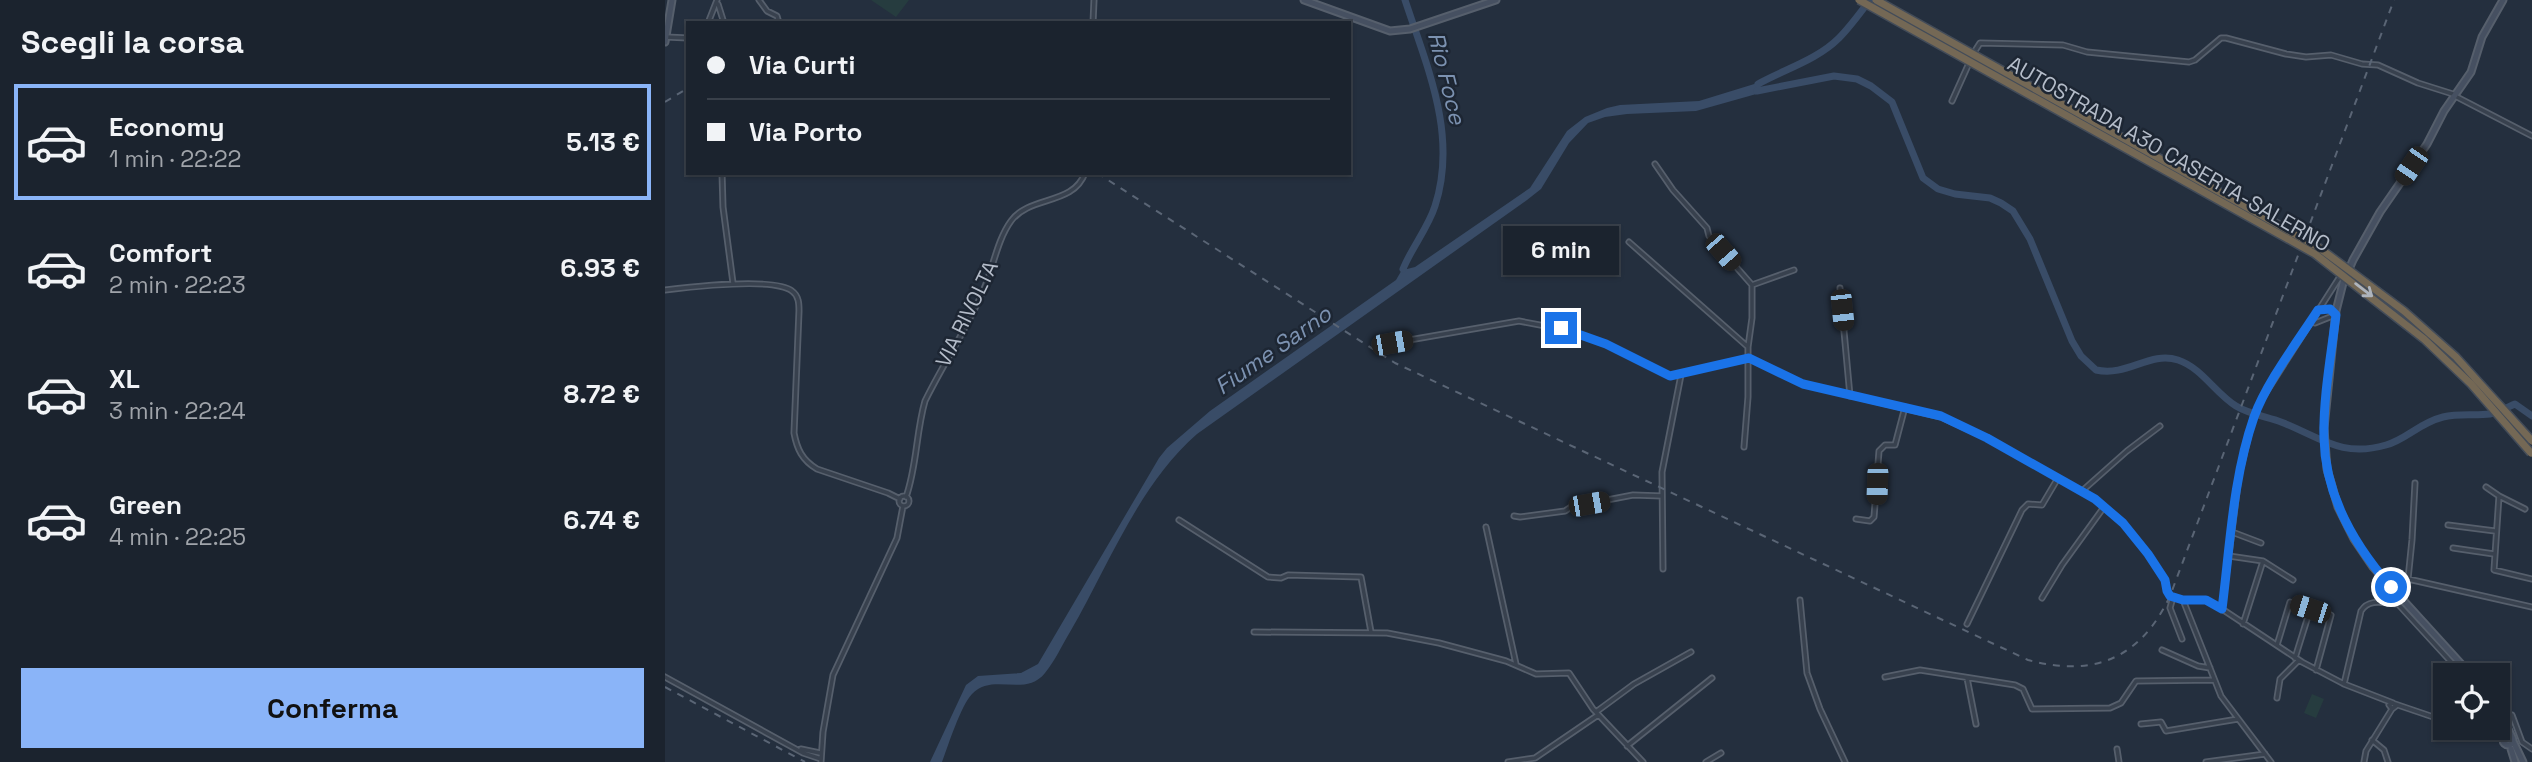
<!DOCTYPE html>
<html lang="it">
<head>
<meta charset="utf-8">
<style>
  :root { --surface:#1b232e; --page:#282f3a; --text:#f1f3f6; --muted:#a0a4aa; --line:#39404a; --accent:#8ab4f8 }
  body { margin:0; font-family:"Space Grotesk",sans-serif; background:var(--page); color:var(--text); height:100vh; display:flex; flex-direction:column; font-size:26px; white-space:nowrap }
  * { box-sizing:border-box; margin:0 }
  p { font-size:23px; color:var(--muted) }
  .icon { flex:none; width:38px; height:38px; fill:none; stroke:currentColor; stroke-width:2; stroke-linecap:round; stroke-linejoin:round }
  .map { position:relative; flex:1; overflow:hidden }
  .sheet { display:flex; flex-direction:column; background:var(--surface); width:665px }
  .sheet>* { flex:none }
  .top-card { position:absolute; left:21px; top:21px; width:665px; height:154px; border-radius:0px; box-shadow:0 2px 5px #0004,0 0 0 2px var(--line); display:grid; align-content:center; height:154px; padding:0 21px; background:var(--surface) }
  .tools { position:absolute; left:1768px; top:663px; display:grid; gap:14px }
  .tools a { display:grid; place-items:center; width:77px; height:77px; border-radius:0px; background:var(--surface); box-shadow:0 2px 5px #0004,0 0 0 2px var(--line); font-size:35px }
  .end { position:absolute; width:32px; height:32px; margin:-16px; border:9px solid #1a73e8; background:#fff; box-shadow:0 0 0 4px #fff }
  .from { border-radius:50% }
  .bubble { position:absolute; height:49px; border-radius:0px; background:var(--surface); box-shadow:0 2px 5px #0004,0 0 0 2px var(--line); font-size:23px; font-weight:600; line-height:49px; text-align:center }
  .car { position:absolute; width:21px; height:42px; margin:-21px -10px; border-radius:9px; box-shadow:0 0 5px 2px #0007; background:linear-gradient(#222 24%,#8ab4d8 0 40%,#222 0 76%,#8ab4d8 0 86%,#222 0) }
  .top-card b { display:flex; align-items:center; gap:24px; height:66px; font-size:26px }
  .top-card b+b { border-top:2px solid var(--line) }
  .top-card i { width:18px; height:18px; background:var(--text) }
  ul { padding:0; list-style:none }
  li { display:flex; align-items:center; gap:21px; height:116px; margin:0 14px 10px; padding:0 7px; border:4px solid transparent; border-radius:0px }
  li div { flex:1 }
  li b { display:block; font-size:26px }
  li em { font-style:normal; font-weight:600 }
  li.on { border-color:var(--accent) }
  li>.icon { width:63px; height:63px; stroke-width:1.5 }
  h2 { padding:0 21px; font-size:32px; line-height:84px }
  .action { display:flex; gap:14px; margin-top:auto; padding:14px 21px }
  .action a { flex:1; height:80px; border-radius:0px; background:var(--accent); color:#111; font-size:28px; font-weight:600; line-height:80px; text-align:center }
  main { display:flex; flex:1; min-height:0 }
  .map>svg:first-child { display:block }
  .green { fill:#263c3f }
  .water { fill:#394c67 }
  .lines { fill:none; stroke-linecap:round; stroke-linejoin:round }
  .river { stroke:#394c67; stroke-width:7 }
  .street-casing { stroke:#565f6c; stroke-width:7 }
  .secondary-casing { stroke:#565f6c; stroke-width:9 }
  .street { stroke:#38414e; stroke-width:3.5 }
  .secondary { stroke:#465061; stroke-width:5 }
  .rail { stroke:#5a6575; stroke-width:2; stroke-dasharray:7 7; stroke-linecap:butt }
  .highway-bridge-casing { stroke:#434c59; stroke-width:10; stroke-linecap:butt }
  .highway-bridge { stroke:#746855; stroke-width:7 }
  .oneway { stroke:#aeb4bd }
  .route { stroke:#1a73e8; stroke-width:9 }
  .labels { text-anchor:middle; stroke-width:5; stroke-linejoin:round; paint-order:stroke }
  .street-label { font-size:21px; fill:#b4bcc9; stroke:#1d2633 }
  .water-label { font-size:23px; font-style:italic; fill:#7c92b1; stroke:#1d2633 }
</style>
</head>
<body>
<main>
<section class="sheet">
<h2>Scegli la corsa</h2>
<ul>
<li class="on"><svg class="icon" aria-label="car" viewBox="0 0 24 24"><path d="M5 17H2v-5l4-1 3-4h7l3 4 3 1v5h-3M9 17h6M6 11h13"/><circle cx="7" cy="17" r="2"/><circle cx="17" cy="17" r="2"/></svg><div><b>Economy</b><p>1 min · 22:22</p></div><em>5.13 €</em></li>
<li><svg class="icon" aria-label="car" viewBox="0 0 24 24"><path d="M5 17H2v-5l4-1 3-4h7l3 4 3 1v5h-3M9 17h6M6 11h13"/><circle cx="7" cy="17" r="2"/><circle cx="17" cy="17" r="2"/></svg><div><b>Comfort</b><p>2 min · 22:23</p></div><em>6.93 €</em></li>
<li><svg class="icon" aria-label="car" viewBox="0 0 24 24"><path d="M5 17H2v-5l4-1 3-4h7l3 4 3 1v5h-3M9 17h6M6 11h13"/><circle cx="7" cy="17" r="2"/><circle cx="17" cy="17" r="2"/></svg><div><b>XL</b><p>3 min · 22:24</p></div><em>8.72 €</em></li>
<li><svg class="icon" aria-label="car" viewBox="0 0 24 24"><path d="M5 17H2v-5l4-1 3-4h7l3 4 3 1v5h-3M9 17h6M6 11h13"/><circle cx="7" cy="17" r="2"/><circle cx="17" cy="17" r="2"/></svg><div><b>Green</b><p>4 min · 22:25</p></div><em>6.74 €</em></li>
</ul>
<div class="action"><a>Conferma</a></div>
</section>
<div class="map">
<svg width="1867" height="762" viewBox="0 0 1867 762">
  <rect width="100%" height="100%" fill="#242f3e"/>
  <!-- green -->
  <path class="green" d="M206,0H244L231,17Z
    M1647,694L1659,699L1651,718L1639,713Z"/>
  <!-- water -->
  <path class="water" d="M1099,81L1100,82L1093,87L1095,90L1102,91L1031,111L962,114L940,117L923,123L904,143L876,189L862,200L532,434C473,486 444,565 405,632C397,645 390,661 380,673C360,698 328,672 307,694C296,705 283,746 277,762H265L301,685L313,676L356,673L373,664L494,458L502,448L545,411L731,280L742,261V269L750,267L865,188L902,131L920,117L942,108L955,105L1034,101Z"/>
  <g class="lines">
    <!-- river -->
    <path class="river" d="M1093,84C1120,69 1152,60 1174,38C1185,27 1195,13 1205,0
      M1092,91L1169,76L1192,79L1206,86L1227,102L1258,178L1273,189L1290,194L1325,198L1336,203L1348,211L1365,239L1407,341L1416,356L1431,370C1463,377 1484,351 1513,360C1537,368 1550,393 1571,406C1584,414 1602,417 1616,422C1655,437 1676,458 1721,445C1742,439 1754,423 1778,417C1794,413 1810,416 1825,414C1834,412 1843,407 1850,404L1867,416
      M738,269C747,247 763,228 770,206C793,135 762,67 740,0"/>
    <!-- street casing -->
    <g class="street-casing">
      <path id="street" d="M94,0L102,11L112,16L114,23
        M53,4L59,23
        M43,23L52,0
        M428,23L429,0
        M1,37L23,38
        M1308,54L1315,43L1398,45L1422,52L1524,62L1530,60L1556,38H1561L1621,54L1641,57L1666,55L1697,64L1713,65L1753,83L1791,95
        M1790,96L1867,136
        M1287,101L1305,61
        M990,164L1008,190L1042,228L1044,236L1087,285V318L1083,347
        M57,173L58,207L68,283
        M964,242L1083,347V397L1079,447
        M1676,275L1598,397L1588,418L1574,476L1557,609L1637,662L1679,684L1728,703
        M1087,285L1129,270
        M1175,288L1185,396
        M0,290C25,287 109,277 127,291C134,296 134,304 134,311L129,433C132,449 137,460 152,469L223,493L235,499
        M1650,323L1670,315L1665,309L1653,310
        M727,343L854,321L896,329L941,344L1005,376L1084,358L1138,384L1276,417L1322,438L1430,499L1458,523L1483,554L1500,580L1502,591L1505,596L1518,600H1541L1557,609
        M1750,483L1747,540L1743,579L1867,607
        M1821,487L1834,496L1829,570L1867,579
        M1417,491L1462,451L1495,426
        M1834,496L1860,509
        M234 501a5 5 0 1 1 10 0a5 5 0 1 1-10 0Z
        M241,497C252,466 251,432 260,401C278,364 302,329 318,291C328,269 332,240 346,221C365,195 408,206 420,173
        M849,516L855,517L900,511L906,507L968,495L997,496
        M1191,519L1205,521L1209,517L1214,451L1220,445H1230L1240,407
        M514,520L603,577L616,578L623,575L696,577L706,632
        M1783,525L1830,531
        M821,527L851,664
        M1567,532L1596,543
        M1788,548L1829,554
        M1564,556L1598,561L1628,580
        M998,569L997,472L1016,375
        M1508,597L1505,608L1517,639
        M1377,598L1397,565L1439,507
        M1135,600L1142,673L1155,709L1180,762
        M1518,600L1556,696L1606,762
        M1302,624L1357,510L1363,504L1377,505L1393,478
        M1578,624L1598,561
        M589,632L722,633L774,643L841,661L871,674L904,673L928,709L978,762
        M1612,645L1625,602L1666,615L1651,670
        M1497,650L1533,666L1545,668
        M1630,658L1645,610
        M0,677L138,753L156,759
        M1220,677L1255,670L1350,685L1358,689L1367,709L1445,708L1456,703L1471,681L1549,680
        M1302,678L1311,724
        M1679,684L1696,611C1704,598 1719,603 1733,604L1799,676
        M1612,698L1615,679L1634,660
        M1728,703L1731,706L1727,709L1724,705Z
        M1730,704L1780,721
        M931,712L969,684L1026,652
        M1842,717L1847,715L1857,742L1867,749
        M1476,724L1496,722L1501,731L1573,719
        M1800,728L1829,736H1839
        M1707,740L1719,750L1723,762
        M962,746L1047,678
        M136,749L155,753
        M1452,749L1454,762
        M156,762L158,732L168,675L232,538L238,506
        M843,762L870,758L933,715
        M1041,762L1056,753
        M1541,762L1600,754
        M1699,762L1701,751L1727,709"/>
    </g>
    <!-- secondary casing -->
    <g class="secondary-casing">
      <path id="secondary" d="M639,0L725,31L745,29L831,0
        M0,42L7,0
        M1807,676L1708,567L1689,539L1673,507L1662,469L1659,428L1671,311L1678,283L1688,260L1715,212L1762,144L1779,111L1806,72L1817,37L1838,0
        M1832,707L1847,737
        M1838 740a5 5 0 1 1 10 0a5 5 0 1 1-10 0Z
        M1848,741L1858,762
        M1846,749L1850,762"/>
    </g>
    <!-- street -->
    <use href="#street" class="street"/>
    <!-- secondary -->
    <use href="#secondary" class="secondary"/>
    <!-- rail -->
    <path class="rail" d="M0,102L23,88
      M432,173L730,363L1363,660C1429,678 1476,658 1505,596L1729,0
      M0,687L140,762"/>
    <!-- highway-bridge casing -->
    <g class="highway-bridge-casing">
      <path id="highway-bridge" d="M1194,0L1650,254L1759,339L1806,384L1866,453
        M1211,0L1653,247L1739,311L1791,357L1867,441"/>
    </g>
    <!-- highway-bridge -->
    <use href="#highway-bridge" class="highway-bridge"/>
  </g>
  <!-- one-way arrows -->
  <defs><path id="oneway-shaft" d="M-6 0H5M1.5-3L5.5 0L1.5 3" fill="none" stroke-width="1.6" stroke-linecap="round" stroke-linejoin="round" transform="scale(1.75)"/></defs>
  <use class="oneway" href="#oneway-shaft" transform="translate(1699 290) rotate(37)"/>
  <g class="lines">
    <!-- route -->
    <path class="route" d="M896,328L941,344L1005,376L1084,358L1138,384L1276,416L1322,438L1430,499L1458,523L1483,554L1500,580L1502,591L1505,596L1518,600H1541L1557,609C1565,546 1568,477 1589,417C1601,383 1633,341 1653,310L1665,309L1671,315C1666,356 1658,398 1659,438C1660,496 1689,545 1726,587"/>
  </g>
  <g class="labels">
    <!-- street labels -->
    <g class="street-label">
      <text transform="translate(1504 154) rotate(30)" y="7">AUTOSTRADA A30 CASERTA-SALERNO</text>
      <text transform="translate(302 314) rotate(-64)" y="7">VIA RIVOLTA</text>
    </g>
    <!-- water labels -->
    <g class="water-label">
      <text transform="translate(782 78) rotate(76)" y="8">Rio Foce</text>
      <text transform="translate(608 350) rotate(-35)" y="8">Fiume Sarno</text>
    </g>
  </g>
</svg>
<div class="tools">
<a><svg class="icon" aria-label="locate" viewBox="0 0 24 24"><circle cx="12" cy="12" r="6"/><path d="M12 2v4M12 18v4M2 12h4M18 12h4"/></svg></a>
</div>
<i class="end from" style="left:1726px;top:587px"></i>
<i class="end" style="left:896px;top:328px"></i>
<div class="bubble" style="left:838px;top:226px;width:116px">6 min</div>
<i class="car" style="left:1746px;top:166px;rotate:214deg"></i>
<i class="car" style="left:1058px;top:252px;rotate:139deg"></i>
<i class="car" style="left:1177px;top:310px;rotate:174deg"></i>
<i class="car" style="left:727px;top:343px;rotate:80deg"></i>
<i class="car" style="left:1212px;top:484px;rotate:182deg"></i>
<i class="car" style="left:924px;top:504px;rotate:80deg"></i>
<i class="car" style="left:1645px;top:609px;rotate:288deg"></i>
<div class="top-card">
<b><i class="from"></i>Via Curti</b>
<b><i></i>Via Porto</b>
</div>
</div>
</main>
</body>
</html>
